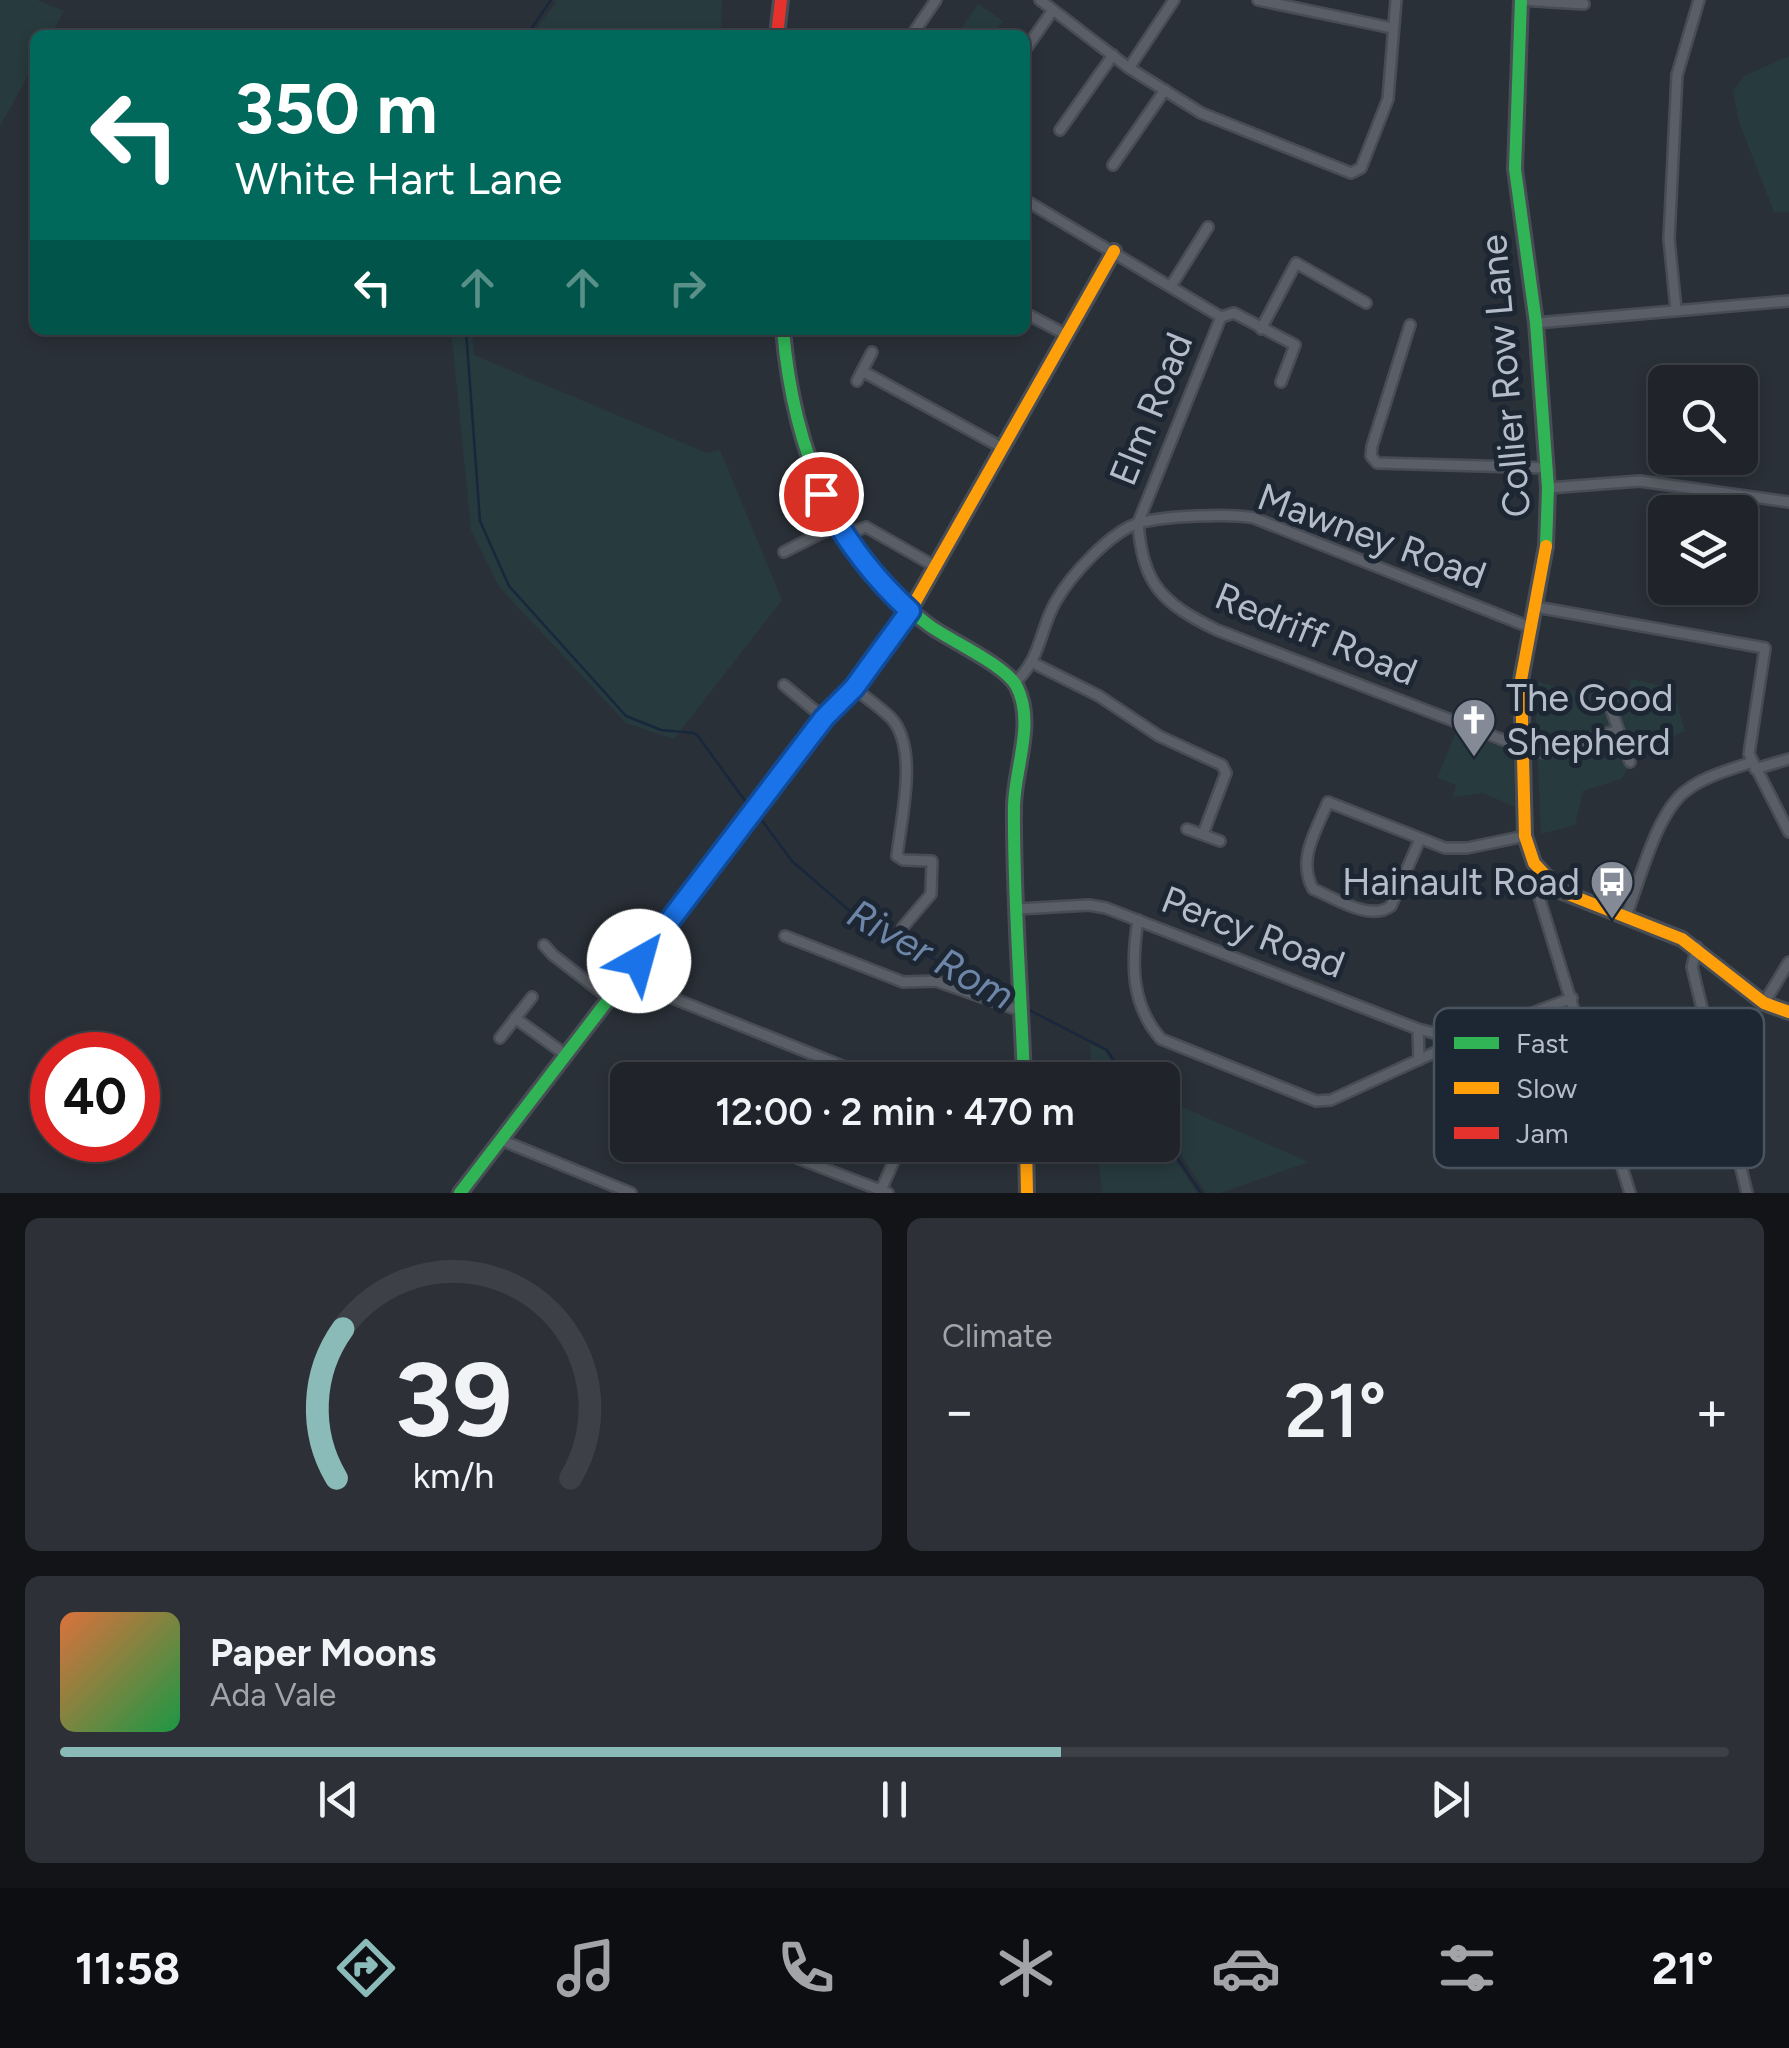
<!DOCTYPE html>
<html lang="en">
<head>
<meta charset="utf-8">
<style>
  :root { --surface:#20242a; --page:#2d3036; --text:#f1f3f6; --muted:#a2a4a8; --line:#3d4147; --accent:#8bbbb9 }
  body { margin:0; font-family:Figtree,sans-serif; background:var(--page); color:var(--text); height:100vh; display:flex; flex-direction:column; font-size:38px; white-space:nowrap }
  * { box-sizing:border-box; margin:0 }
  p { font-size:32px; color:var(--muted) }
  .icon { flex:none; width:55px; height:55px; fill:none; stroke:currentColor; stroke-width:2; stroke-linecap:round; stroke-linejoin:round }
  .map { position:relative; height:1193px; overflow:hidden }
  .sheet { display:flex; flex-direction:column; gap:25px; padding:25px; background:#121417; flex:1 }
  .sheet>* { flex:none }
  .hud { position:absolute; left:30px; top:30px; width:1000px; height:305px; border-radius:15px; box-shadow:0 5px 15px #0003,0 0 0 2px var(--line); background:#00695c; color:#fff; overflow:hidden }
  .tools { position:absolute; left:1648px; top:365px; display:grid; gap:20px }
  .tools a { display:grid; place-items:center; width:110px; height:110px; border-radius:15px; background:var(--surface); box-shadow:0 5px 15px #0003,0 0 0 2px var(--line); font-size:50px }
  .speed { position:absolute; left:30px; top:1032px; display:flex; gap:20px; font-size:50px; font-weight:700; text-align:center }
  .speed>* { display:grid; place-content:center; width:130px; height:130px; border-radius:50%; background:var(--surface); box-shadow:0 5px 15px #0003,0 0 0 2px var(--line); line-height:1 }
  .speed .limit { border:15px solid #d22; background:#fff; color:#111 }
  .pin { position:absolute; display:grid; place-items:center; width:85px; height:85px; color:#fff; margin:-42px; border:5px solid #fff; border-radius:50%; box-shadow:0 2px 10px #0007 }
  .me { position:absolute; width:110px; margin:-55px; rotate:38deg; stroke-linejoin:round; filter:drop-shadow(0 0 8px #0008) }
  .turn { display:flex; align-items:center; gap:35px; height:210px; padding:0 40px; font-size:45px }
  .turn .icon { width:130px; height:130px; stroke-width:2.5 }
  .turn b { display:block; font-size:70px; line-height:85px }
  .lanes { display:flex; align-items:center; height:95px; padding:0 40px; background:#0003; justify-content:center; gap:50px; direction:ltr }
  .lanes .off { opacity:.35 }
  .big { font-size:75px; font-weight:600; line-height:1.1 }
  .sheet .card { flex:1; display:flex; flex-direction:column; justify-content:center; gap:15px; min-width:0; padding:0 35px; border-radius:15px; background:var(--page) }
  .sheet .dial { align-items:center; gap:0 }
  .dial svg { height:260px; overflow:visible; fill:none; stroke:var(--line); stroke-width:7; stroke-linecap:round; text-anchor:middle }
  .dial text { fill:var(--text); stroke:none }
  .song { display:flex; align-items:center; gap:30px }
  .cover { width:120px; height:120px; border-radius:15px; background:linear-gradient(135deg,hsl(20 70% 55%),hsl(140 70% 35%)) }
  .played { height:10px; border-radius:5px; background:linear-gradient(90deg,var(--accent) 60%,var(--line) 60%) }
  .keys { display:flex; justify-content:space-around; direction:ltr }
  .heat { display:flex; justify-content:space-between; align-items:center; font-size:55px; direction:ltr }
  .sheet .tiles { flex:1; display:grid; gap:25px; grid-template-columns:1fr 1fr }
  .card:last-child { grid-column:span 2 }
  .trip { position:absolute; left:610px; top:1062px; width:570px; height:100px; border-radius:15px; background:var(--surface); box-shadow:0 5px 15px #0003,0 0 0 2px var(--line); font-weight:600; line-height:100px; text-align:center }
  .tabs { display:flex; height:160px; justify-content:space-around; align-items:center; background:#0d0e11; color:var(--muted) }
  .tabs .icon { width:70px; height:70px }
  .tabs .current { color:var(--accent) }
  .tabs b { font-size:45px; color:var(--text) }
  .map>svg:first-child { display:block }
  .green { fill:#273a3e }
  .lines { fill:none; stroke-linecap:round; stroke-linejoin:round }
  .stream { stroke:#19273c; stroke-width:2.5 }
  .street-casing { stroke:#484c55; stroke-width:14 }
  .fast-casing { stroke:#484c55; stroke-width:18 }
  .slow-casing { stroke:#484c55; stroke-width:18 }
  .jam-casing { stroke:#484c55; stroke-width:18 }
  .street { stroke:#5a5e66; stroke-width:9 }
  .fast { stroke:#30b455; stroke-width:12 }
  .slow { stroke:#ff9f0a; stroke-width:12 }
  .jam { stroke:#e5322d; stroke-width:12 }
  .route-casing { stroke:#114b97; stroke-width:25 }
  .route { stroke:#1a73e8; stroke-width:18 }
  .labels { text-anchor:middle; stroke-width:10; stroke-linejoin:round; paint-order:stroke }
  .street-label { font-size:38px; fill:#b4bcc9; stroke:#1d2633 }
  .poi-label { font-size:38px; fill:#b4bcc9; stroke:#1d2633; text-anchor:start }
  .water-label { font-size:40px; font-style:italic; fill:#6d86a8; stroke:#1d2633 }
  .key { fill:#1d2633; stroke:#4a5360; stroke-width:2.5 }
  .key-label { font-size:28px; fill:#b4bcc9 }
</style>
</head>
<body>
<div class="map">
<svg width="1789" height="1193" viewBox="0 0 1789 1193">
  <rect width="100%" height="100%" fill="#2a3038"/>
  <g class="green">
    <polygon points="0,0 37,0 64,11 51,35 35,35 35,63 0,126"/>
    <polygon points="553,0 722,0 721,35 531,35 557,2"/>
    <polygon points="978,4 1003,21 992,35 957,35"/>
    <polygon points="1789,56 1789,212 1774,212 1739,122 1733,91 1744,76"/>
    <polygon points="451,330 472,330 474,355 707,453 720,450 782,600 674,739 626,723 500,588 471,530"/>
    <polygon points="1631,679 1672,688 1685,731 1637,754 1621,779 1583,791 1575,825 1541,834 1534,681 1581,693 1583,688 1629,694"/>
    <polygon points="1457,730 1513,752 1515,807 1483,793 1453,797 1456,785 1437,778"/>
    <polygon points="1090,1044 1105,1051 1124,1080 1092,1080"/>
    <polygon points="1162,1099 1163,1099 1309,1162 1220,1193 1206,1193 1163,1127"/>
    <polygon points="1163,1140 1197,1193 1102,1193 1097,1145 1162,1145"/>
  </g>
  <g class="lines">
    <g class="stream">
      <polyline points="527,35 551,0"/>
      <polyline points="466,330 480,521 509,586 626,716 661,730 694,733 698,736 751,809"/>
      <polyline points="757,814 792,861 860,920 1017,1003"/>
      <polyline points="1029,1010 1107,1050 1126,1080"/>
      <polyline points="1162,1135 1201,1193"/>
    </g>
    <defs>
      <g id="street">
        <polyline points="1040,0 1129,68 1201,113 1351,173 1361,168 1388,99 1396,0"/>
        <polyline points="1258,0 1392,28"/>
        <polyline points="1521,0 1584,4"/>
        <polyline points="912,35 936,0"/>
        <polyline points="1025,50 1053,10"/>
        <polyline points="1129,68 1174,0"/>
        <polyline points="1060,130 1113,55"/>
        <polyline points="1113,165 1165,90"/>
        <polyline points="1025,200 1221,317"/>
        <polyline points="1171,286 1208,227"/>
        <polyline points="1676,309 1669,239 1677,75 1699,0"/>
        <polyline points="1025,313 1065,334"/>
        <path d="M 1221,317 L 1138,523 C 1143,585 1162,603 1217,630 L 1524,748 L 1545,753 L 1618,730"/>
        <polyline points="1221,317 1234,313 1295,345 1281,382"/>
        <polyline points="1536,323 1789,301"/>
        <polyline points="1410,325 1372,446 1371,456 1377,463 1548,468"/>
        <polyline points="1261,329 1296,263 1366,303"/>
        <polyline points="862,371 1001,447"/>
        <polyline points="857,381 872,352"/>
        <polyline points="1548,488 1640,481 1789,502"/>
        <polyline points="843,535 866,527 936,567"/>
        <polyline points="784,552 837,525"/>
        <polyline points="1536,607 1765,648 1749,754 1789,832"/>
        <polyline points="1033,663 1099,696 1159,736 1222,765 1226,773 1203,834"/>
        <path d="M 1015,682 C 1041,660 1040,628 1056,601 C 1071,575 1110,532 1139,523 C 1163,516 1230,513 1254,518 L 1532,628"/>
        <polyline points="784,685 824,718"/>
        <path d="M 854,688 C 866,698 880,707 891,718 C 919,748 901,818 897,856 L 903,860 L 932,861 L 931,894 L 903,927"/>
        <polyline points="1606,695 1630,762"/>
        <polyline points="1755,769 1789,759"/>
        <polyline points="1187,829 1220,841"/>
        <path d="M 1420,839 L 1391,906 C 1370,922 1335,898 1313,889 C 1297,859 1316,831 1328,802 L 1445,848 L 1467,848 L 1525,836"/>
        <polyline points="1548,881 1540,900 1630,1193"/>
        <polyline points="1018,909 1089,905 1106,908 1418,1029 1454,1038 1472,1036 1572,998"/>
        <path d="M 1626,916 C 1640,881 1656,812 1687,790 C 1705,776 1730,770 1752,762"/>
        <path d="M 1138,920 C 1131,964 1131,1005 1161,1039 L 1316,1101 L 1331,1100 L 1451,1045 L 1454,1038"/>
        <polyline points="785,936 903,982 936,981 1021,1011"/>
        <polyline points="544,945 553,955 610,999"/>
        <polyline points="1697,947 1692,967 1747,1193"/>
        <polyline points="625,979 877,1080"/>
        <polyline points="1764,1003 1789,962"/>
        <polyline points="515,1018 566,1055"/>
        <polyline points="1418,1029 1419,1060"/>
        <polyline points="500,1038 532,997"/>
        <polyline points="501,1140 631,1193"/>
        <polyline points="763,1145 888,1193"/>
        <polyline points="881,1190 901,1145"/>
      </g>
      <g id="fast">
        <polyline points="1521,0 1515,169 1536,323 1548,488 1546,546"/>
        <path d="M 783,330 C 793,445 833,556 930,626 C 951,641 1007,666 1017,687 C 1035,724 1015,766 1014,806 C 1013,897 1021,989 1024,1080"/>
        <polyline points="460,1193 824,718 842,700"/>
      </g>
      <g id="slow">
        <polyline points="1546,546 1521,680 1525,836 1534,863 1560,891 1682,939 1764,1003 1789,1012"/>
        <polyline points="842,700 910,611 1114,251"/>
        <polyline points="1026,1145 1027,1193"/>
      </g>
      <polyline id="jam" points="777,35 781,0"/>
    </defs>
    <use href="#street" class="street-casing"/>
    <use href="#fast" class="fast-casing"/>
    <use href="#slow" class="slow-casing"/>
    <use href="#jam" class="jam-casing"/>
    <use href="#street" class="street"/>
    <use href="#fast" class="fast"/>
    <use href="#slow" class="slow"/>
    <use href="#jam" class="jam"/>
  </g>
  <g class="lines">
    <defs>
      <path id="route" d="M 639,961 L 824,718 L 854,688 L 910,611 C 873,577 844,539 821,494"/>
    </defs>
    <use href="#route" class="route-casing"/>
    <use href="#route" class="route"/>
  </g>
  <defs>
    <symbol id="church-pin" viewBox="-11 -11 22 30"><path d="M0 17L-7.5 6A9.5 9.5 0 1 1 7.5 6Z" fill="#848b96" stroke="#1d2633"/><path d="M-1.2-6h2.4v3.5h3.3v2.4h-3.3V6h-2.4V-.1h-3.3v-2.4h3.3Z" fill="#fff"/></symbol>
    <symbol id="bus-pin" viewBox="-11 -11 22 30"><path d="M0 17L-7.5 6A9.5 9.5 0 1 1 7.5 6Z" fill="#848b96" stroke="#1d2633"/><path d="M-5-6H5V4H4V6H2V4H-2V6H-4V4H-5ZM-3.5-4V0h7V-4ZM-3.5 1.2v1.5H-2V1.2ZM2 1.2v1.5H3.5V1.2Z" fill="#fff"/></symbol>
  </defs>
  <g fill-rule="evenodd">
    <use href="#church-pin" x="1449" y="695" width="50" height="68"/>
    <use href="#bus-pin" x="1587" y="857" width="50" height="68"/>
  </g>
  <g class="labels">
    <g class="street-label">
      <text transform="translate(1505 376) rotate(-95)" y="13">Collier Row Lane</text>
      <text transform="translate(1151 409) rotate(-68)" y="13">Elm Road</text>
      <text transform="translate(1372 536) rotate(20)" y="13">Mawney Road</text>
      <text transform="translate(1316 634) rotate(22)" y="13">Redriff Road</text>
      <text transform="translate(1253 932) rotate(21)" y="13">Percy Road</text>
    </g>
    <g class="poi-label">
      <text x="1506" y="711">The Good<tspan x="1506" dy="44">Shepherd</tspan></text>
      <text x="1580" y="895" text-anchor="end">Hainault Road</text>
    </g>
    <g class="water-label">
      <text transform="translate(931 954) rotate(29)" y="14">River Rom</text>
    </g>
  </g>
  <rect x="1434" y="1008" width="330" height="160" rx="15" class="key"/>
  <rect x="1454" y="1037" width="45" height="12" fill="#30b455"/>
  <rect x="1454" y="1082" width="45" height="12" fill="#ff9f0a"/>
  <rect x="1454" y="1127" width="45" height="12" fill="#e5322d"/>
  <g class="key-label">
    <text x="1516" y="1053">Fast</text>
    <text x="1516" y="1098">Slow</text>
    <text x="1516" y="1143">Jam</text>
  </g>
</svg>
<div class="tools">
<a><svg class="icon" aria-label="search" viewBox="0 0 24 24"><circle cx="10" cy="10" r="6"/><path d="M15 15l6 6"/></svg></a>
<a><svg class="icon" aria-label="layers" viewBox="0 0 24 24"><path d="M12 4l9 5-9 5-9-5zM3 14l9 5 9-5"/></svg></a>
</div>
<div class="speed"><div class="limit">40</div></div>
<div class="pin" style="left:821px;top:494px;background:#d93025"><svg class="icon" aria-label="arrive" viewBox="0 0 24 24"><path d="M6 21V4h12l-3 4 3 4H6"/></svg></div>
<svg class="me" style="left:639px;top:961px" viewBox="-20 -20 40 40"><circle r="19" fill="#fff"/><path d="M0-13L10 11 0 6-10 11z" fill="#1a73e8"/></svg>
<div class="trip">12:00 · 2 min · 470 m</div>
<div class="hud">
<div class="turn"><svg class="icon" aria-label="left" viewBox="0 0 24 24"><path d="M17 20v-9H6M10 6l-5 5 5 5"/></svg><div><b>350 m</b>White Hart Lane</div></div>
<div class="lanes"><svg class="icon" aria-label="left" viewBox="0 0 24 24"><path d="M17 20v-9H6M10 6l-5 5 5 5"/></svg><svg class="icon off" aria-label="ahead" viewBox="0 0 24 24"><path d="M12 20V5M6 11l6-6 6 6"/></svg><svg class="icon off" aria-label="ahead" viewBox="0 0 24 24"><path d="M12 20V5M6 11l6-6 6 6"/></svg><svg class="icon off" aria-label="right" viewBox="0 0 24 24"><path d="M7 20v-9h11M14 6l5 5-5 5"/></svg></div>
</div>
</div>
<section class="sheet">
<div class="tiles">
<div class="card dial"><svg viewBox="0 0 100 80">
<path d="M14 69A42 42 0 1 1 86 69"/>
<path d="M14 69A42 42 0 0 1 16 23" stroke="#8bbbb9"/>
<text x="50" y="56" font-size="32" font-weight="700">39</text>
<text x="50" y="72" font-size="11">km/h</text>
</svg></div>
<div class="card"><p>Climate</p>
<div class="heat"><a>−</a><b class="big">21°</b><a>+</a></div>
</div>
<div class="card">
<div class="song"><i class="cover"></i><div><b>Paper Moons</b><p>Ada Vale</p></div></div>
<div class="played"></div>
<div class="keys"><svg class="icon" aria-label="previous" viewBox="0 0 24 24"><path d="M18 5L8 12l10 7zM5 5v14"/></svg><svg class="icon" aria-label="pause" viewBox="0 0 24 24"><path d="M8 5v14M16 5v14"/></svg><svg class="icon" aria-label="next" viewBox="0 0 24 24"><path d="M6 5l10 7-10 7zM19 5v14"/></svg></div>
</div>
</div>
</section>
<nav class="tabs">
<b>11:58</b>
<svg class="icon current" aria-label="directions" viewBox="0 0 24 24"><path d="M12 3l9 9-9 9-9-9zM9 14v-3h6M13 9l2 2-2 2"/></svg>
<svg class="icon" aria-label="music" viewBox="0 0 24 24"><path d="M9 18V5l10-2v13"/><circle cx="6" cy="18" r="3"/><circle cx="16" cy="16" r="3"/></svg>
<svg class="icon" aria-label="phone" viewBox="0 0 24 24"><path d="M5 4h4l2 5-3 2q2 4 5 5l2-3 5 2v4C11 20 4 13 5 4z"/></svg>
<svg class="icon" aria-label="climate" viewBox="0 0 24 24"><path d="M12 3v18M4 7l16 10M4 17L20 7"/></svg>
<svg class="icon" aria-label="car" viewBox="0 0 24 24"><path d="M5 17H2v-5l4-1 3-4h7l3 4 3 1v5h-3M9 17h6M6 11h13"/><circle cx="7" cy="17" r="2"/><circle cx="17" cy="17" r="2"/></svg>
<svg class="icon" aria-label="filters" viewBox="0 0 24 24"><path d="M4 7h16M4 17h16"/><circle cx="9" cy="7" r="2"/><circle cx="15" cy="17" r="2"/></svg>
<b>21°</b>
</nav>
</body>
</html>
